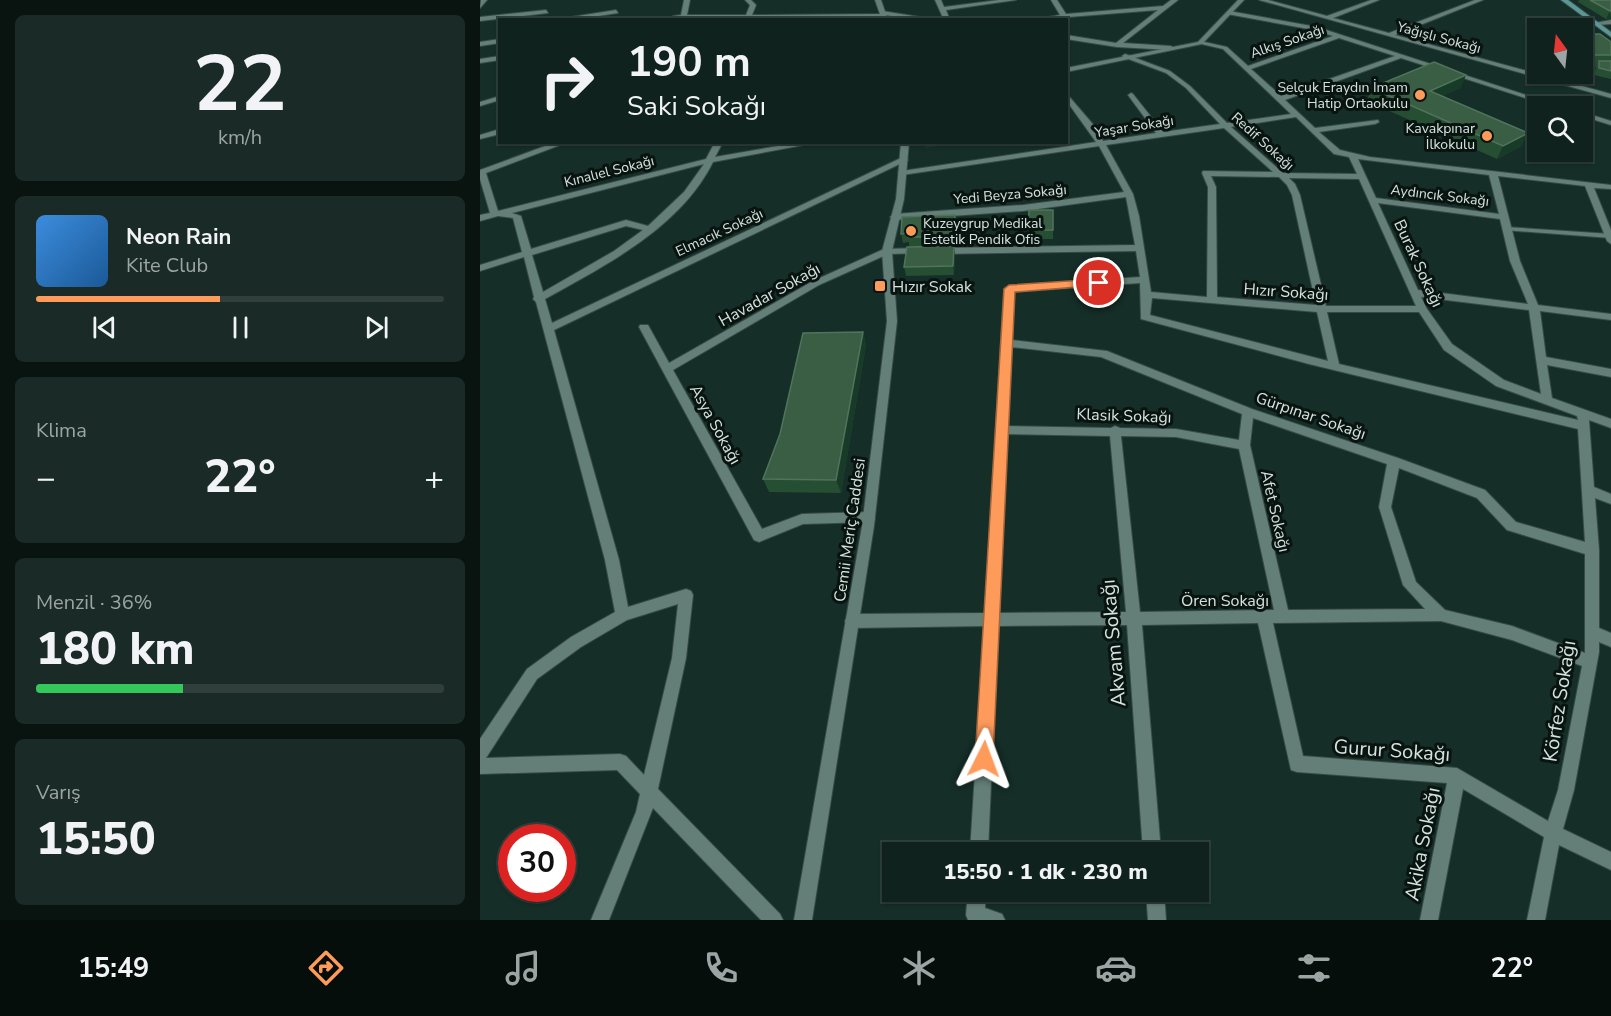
<!DOCTYPE html>
<html lang="tr">
<head>
<meta charset="utf-8">
<style>
  :root { --surface:#10221e; --page:#192a27; --text:#f1f3f6; --muted:#9ca4a4; --line:#303f3c; --accent:#ff9b5a }
  body { margin:0; font-family:"Nunito Sans",sans-serif; background:var(--page); color:var(--text); height:100vh; display:flex; flex-direction:column; font-size:22px; white-space:nowrap }
  * { box-sizing:border-box; margin:0 }
  p { font-size:20px; color:var(--muted) }
  .icon { flex:none; width:33px; height:33px; fill:none; stroke:currentColor; stroke-width:2; stroke-linecap:round; stroke-linejoin:round }
  .map { position:relative; flex:1; overflow:hidden }
  .sheet { display:flex; flex-direction:column; gap:15px; padding:15px; background:#091310; width:480px }
  .sheet>* { flex:none }
  .hud { position:absolute; left:18px; top:18px; width:570px; height:126px; border-radius:0px; box-shadow:0 2px 4px #0004,0 0 0 2px var(--line); background:#10221e; color:var(--text); overflow:hidden }
  .needle { width:39px; rotate:345deg }
  .controls { position:absolute; left:1047px; top:18px; display:grid; gap:12px }
  .controls a { display:grid; place-items:center; width:66px; height:66px; border-radius:0px; background:var(--surface); box-shadow:0 2px 4px #0004,0 0 0 2px var(--line); font-size:30px }
  .speed { position:absolute; left:18px; top:824px; display:flex; gap:12px; font-size:30px; font-weight:700; text-align:center }
  .speed>* { display:grid; place-content:center; width:78px; height:78px; border-radius:50%; background:var(--surface); box-shadow:0 2px 4px #0004,0 0 0 2px var(--line); line-height:1 }
  .speed .limit { border:9px solid #d22; background:#fff; color:#111 }
  .pin { position:absolute; display:grid; place-items:center; width:51px; height:51px; color:#fff; margin:-26px; border:3px solid #fff; border-radius:50%; box-shadow:0 2px 6px #0007 }
  .me { position:absolute; width:66px; margin:-33px; rotate:3deg; stroke-linejoin:round; filter:drop-shadow(0 0 4px #0008) }
  .turn { display:flex; align-items:center; gap:21px; height:126px; padding:0 30px; font-size:27px }
  .turn .icon { width:78px; height:78px; stroke-width:2.5 }
  .turn b { display:block; font-size:42px; line-height:51px }
  .big { font-size:45px; font-weight:800; line-height:1.1 }
  .sheet .card { flex:1; display:flex; flex-direction:column; justify-content:center; gap:9px; min-width:0; padding:0 21px; border-radius:9px; background:var(--page) }
  .sheet .dial { align-items:center; gap:0 }
  .dial b { font-size:78px; line-height:1 }
  .song { display:flex; align-items:center; gap:18px }
  .cover { width:72px; height:72px; border-radius:9px; background:linear-gradient(135deg,hsl(210 70% 55%),hsl(210 70% 35%)) }
  .played { height:6px; border-radius:3px; background:linear-gradient(90deg,var(--accent) 45%,var(--line) 45%) }
  .keys { display:flex; justify-content:space-around; direction:ltr }
  .heat { display:flex; justify-content:space-between; align-items:center; font-size:33px; direction:ltr }
  .charge { height:9px; border-radius:4px; background:linear-gradient(90deg,#34c759 36%,var(--line) 0) }
  .trip { position:absolute; left:402px; top:842px; width:327px; height:60px; border-radius:0px; background:var(--surface); box-shadow:0 2px 4px #0004,0 0 0 2px var(--line); font-weight:800; line-height:60px; text-align:center }
  .menu { display:flex; height:96px; justify-content:space-around; align-items:center; background:#060e0c; color:var(--muted) }
  .menu .icon { width:42px; height:42px }
  .menu .on { color:var(--accent) }
  .menu b { font-size:27px; color:var(--text) }
  main { display:flex; flex:1; min-height:0 }
  .map>svg:first-child { display:block }
  .lines { fill:none; stroke-linecap:round; stroke-linejoin:round }
  .service-casing { stroke:#374b46; stroke-width:2 }
  .minor-casing { stroke:#374b46; stroke-width:2 }
  .tertiary-casing { stroke:#374b46; stroke-width:2 }
  .secondary-casing { stroke:#374b46; stroke-width:2 }
  .service { fill:#647f77; fill-rule:evenodd }
  .minor { fill:#647f77; fill-rule:evenodd }
  .tertiary { fill:#647f77; fill-rule:evenodd }
  .secondary { fill:#5b9895; fill-rule:evenodd }
  .wall { fill:#264e32 }
  .shaded-wall { fill:#173b26 }
  .building { fill:#395e44; stroke:#51735c; stroke-width:1.5 }
  .route { fill:#ff9b5a; stroke:#a6653a; stroke-width:1.5 }
  .poi-dot { fill:#ff9b5a; stroke:#091411; stroke-width:2 }
  .labels { text-anchor:middle; stroke-width:6; stroke-linejoin:round; paint-order:stroke }
  .far-street-label { font-size:14px; fill:#d4e3de; stroke:#091411 }
  .far-poi-label { font-size:14px; fill:#d4e3de; stroke:#091411; text-anchor:end }
  .street-label { font-size:16px; fill:#d4e3de; stroke:#091411 }
  .poi-label { font-size:16px; fill:#d4e3de; stroke:#091411; text-anchor:start }
  .near-street-label { font-size:20px; fill:#d4e3de; stroke:#091411 }
</style>
</head>
<body>
<main>
<section class="sheet">
<div class="card dial"><b>22</b><p>km/h</p></div>
<div class="card">
<div class="song"><i class="cover"></i><div><b>Neon Rain</b><p>Kite Club</p></div></div>
<div class="played"></div>
<div class="keys"><svg class="icon" aria-label="previous" viewBox="0 0 24 24"><path d="M18 5L8 12l10 7zM5 5v14"/></svg><svg class="icon" aria-label="pause" viewBox="0 0 24 24"><path d="M8 5v14M16 5v14"/></svg><svg class="icon" aria-label="next" viewBox="0 0 24 24"><path d="M6 5l10 7-10 7zM19 5v14"/></svg></div>
</div>
<div class="card"><p>Klima</p>
<div class="heat"><a>−</a><b class="big">22°</b><a>+</a></div>
</div>
<div class="card"><p>Menzil · 36%</p><b class="big">180 km</b><div class="charge"></div></div>
<div class="card"><p>Varış</p><b class="big">15:50</b></div>
</section>
<div class="map">
<svg width="1131" height="920" viewBox="0 0 1131 920">
  <rect width="100%" height="100%" fill="#152e28"/>
  <g class="lines">
    <defs>
      <polygon id="service" points="1026,227 1131,234 1131,238 1024,230 1023,229"/>
      <g id="minor">
        <polygon points="1,0 7,0 0,8"/>
        <polygon points="204,0 210,0 207,15 266,15 270,5 265,0 271,0 276,5 272,15 400,14 402,11 459,20 438,20 405,15 403,18 192,20 193,16 201,15"/>
        <polygon points="455,0 461,0 464,7 519,0 536,0 466,10 470,20 464,20"/>
        <polygon points="571,0 577,0 586,14 683,6 691,0 698,0 643,43 691,46 694,48 691,50 637,47 586,39 586,35 636,43 678,10 550,20 580,15"/>
        <polygon points="779,0 788,0 847,16 891,0 899,0 853,18 909,33 995,0 1003,0 915,35 1131,94 1131,98"/>
        <polygon points="66,10 68,13 0,21 0,17"/>
        <polygon points="136,10 138,13 92,20 72,20"/>
        <path d="M 749,11 L 837,27 L 1080,106 L 1070,106 L 921,58 L 805,100 L 835,128 L 898,120 L 899,122 L 895,124 L 839,132 L 860,150 L 890,157 L 1131,185 L 1131,189 L 1114,188 L 1131,230 L 1131,244 L 1127,241 L 1105,186 L 1018,176 L 1040,261 L 1058,305 L 1131,314 L 1131,320 L 1060,311 L 1066,357 L 1131,369 L 1131,377 L 1067,365 L 1072,398 L 1131,419 L 1131,428 L 1109,420 L 1114,487 L 1131,494 L 1131,504 L 1115,498 L 1119,550 L 1119,628 L 1131,633 L 1131,647 L 1119,642 L 1119,652 L 1094,790 L 1083,829 L 1131,852 L 1131,870 L 1079,845 L 1065,920 L 1047,920 L 1064,837 L 983,789 L 958,920 L 940,920 L 967,783 L 817,772 L 811,770 L 778,623 L 662,625 L 681,852 L 663,852 L 647,625 L 518,626 L 508,852 L 490,852 L 504,626 L 372,628 L 367,626 L 365,621 L 367,616 L 372,614 L 505,613 L 524,289 L 529,286 L 660,277 L 656,251 L 459,254 L 454,251 L 459,248 L 655,245 L 646,197 L 543,211 L 414,220 L 410,217 L 414,214 L 543,205 L 644,192 L 619,146 L 422,175 L 418,173 L 422,171 L 616,142 L 586,100 L 586,93 L 617,129 L 623,141 L 676,133 L 648,95 L 651,93 L 653,94 L 683,132 L 740,124 L 706,88 L 686,73 L 643,57 L 642,56 L 645,54 L 690,71 L 710,86 L 747,123 L 811,114 L 743,49 L 717,43 L 720,41 L 747,47 L 768,66 L 853,36 L 834,30 L 747,14 ZM 859,38 L 915,56 L 801,96 L 771,69 ZM 816,117 L 854,154 L 869,157 L 877,174 L 803,173 L 751,127 ZM 744,128 L 793,172 L 723,171 L 722,173 L 728,187 L 727,297 L 671,292 L 659,216 L 653,194 L 626,145 ZM 878,159 L 1009,175 L 1019,214 L 896,198 ZM 731,176 L 799,177 L 807,185 L 812,195 L 836,305 L 737,297 L 736,187 ZM 809,178 L 879,179 L 936,306 L 846,306 L 820,195 L 815,184 ZM 898,203 L 1020,219 L 1030,261 L 1048,304 L 938,290 ZM 660,283 L 661,319 L 829,364 L 1098,429 L 1105,542 L 1036,522 L 1005,490 L 918,458 L 772,409 L 627,351 L 531,340 L 534,292 ZM 941,297 L 1049,310 L 1061,394 L 1024,380 L 972,344 L 947,309 ZM 672,298 L 837,312 L 848,361 L 670,315 ZM 847,312 L 939,312 L 964,350 L 1016,386 L 1097,416 L 1098,420 L 859,364 ZM 531,347 L 621,357 L 762,414 L 759,440 L 696,429 L 640,428 L 635,426 L 631,428 L 527,426 ZM 773,418 L 907,464 L 899,507 L 923,585 L 945,609 L 808,610 L 770,445 ZM 527,434 L 630,436 L 646,612 L 519,613 ZM 641,436 L 696,437 L 759,449 L 794,610 L 660,612 ZM 919,468 L 997,498 L 1027,530 L 1105,554 L 1105,653 L 1032,626 L 965,610 L 936,582 L 911,507 ZM 961,621 L 1032,640 L 1102,666 L 1078,790 L 1068,821 L 977,768 L 823,756 L 793,623 Z"/>
        <polygon points="1131,20 1131,24 1117,25 1114,23"/>
        <polygon points="20,39 20,43 0,46 0,42"/>
        <polygon points="20,56 20,60 0,63 0,59"/>
        <polygon points="20,96 20,100 0,106 0,102"/>
        <polygon points="1102,112 1131,121 1131,125 1102,116"/>
        <path d="M 76,142 L 88,142 L 6,173 L 18,211 L 226,159 L 235,142 L 243,142 L 235,157 L 321,142 L 340,142 L 233,162 C 200,228 126,265 65,299 L 72,323 L 421,158 L 428,160 L 74,330 L 139,560 L 148,607 L 206,589 L 211,591 L 213,595 L 206,658 L 178,789 L 300,914 L 303,920 L 281,920 L 173,808 L 129,920 L 111,920 L 156,812 L 160,794 L 137,770 L 0,774 L 0,739 L 47,669 L 91,637 L 135,612 L 125,560 L 56,302 L 53,299 L 54,297 L 44,257 L 0,271 L 0,265 L 42,252 L 33,218 L 18,216 L 0,221 L 0,215 L 10,213 L 0,179 L 0,170 ZM 224,164 L 204,192 L 168,226 L 146,220 L 51,249 L 41,216 L 32,213 ZM 146,226 L 163,230 L 134,251 L 63,292 L 52,255 ZM 198,604 L 192,658 L 164,775 L 146,756 L 140,754 L 6,758 L 57,679 L 101,647 L 147,620 Z"/>
        <polygon points="441,248 444,249 444,253 408,254 339,285 193,370 282,529 322,514 389,512 394,513 395,517 394,521 389,522 323,524 279,542 274,540 159,327 160,325 168,325 189,363 333,281 404,249"/>
        <polygon points="488,891 506,891 505,908 522,914 525,920 488,920 486,915"/>
        <polygon points="666,891 684,891 686,920 668,920"/>
      </g>
      <g id="tertiary">
        <polygon points="395,0 401,0 408,20 402,20"/>
        <polygon points="758,0 764,0 722,44 586,72 586,68 718,42"/>
        <polygon points="20,129 20,134 0,139 0,135"/>
        <polygon points="421,142 429,142 424,199 412,251 417,321 394,526 332,920 314,920 382,526 407,321 402,251 416,199"/>
      </g>
      <polygon id="secondary" points="1081,0 1088,0 1131,32 1131,37"/>
    </defs>
    <use href="#service" class="service-casing"/>
    <use href="#minor" class="minor-casing"/>
    <use href="#tertiary" class="tertiary-casing"/>
    <use href="#secondary" class="secondary-casing"/>
    <use href="#service" class="service"/>
    <use href="#minor" class="minor"/>
    <use href="#tertiary" class="tertiary"/>
    <use href="#secondary" class="secondary"/>
  </g>
  <g class="wall">
    <polygon points="1099,0 1131,0 1131,18 1126,19 1098,2"/>
    <polygon points="1102,34 1131,42 1131,79 1114,75 1116,67 1102,67"/>
    <polygon points="891,88 981,88 962,96 1042,146 1017,159 887,101"/>
    <polygon points="573,210 573,239 548,239 548,230"/>
    <polygon points="475,215 476,224 475,246 429,246 429,242 423,243 421,234"/>
    <polygon points="475,255 474,275 426,276 424,267"/>
    <polygon points="383,332 386,345 361,493 289,492 283,479"/>
  </g>
  <g class="shaded-wall">
    <polygon points="1130,11 1131,18 1126,19"/>
    <polygon points="986,75 981,88 945,104 950,91"/>
    <polygon points="1048,133 1042,146 1017,159 1023,146"/>
    <polygon points="444,142 484,142 445,148"/>
    <polygon points="475,215 476,224 475,246 474,237"/>
    <polygon points="474,246 475,255 474,275 473,266"/>
    <polygon points="383,332 386,345 361,493 356,480"/>
  </g>
  <g class="building">
    <polygon points="1110,0 1131,0 1131,11 1130,11"/>
    <polygon points="1102,34 1120,34 1131,42 1131,55 1102,55"/>
    <polygon points="1119,61 1131,61 1131,71 1119,68"/>
    <polygon points="954,62 986,75 950,91 1048,133 1023,146 891,88"/>
    <polygon points="549,210 573,210 573,230 548,230"/>
    <polygon points="475,215 474,237 428,237 428,233 421,234 422,217"/>
    <polygon points="474,246 473,266 424,267 427,247"/>
    <polygon points="383,332 356,480 283,479 300,434 323,333"/>
  </g>
  <polygon class="route" points="619,279 624,283 622,285 535,292 513,759 510,766 504,768 498,766 495,759 524,289 529,285"/>
  <g class="poi-dot">
    <circle cx="940" cy="95" r="6"/>
    <circle cx="1007" cy="136" r="6"/>
    <circle cx="431" cy="231" r="6"/>
    <rect x="394" y="280" width="12" height="12" rx="3"/>
  </g>
  <g class="labels">
    <g class="far-street-label">
      <text transform="translate(959 37) rotate(15)" y="5">Yağışlı Sokağı</text>
      <text transform="translate(807 41) rotate(-19)" y="5">Alkış Sokağı</text>
      <text transform="translate(654 126) rotate(-9)" y="5">Yaşar Sokağı</text>
      <text transform="translate(783 141) rotate(42)" y="5">Redif Sokağı</text>
      <text transform="translate(129 171) rotate(-14)" y="5">Kınalıel Sokağı</text>
      <text transform="translate(530 194) rotate(-5)" y="5">Yedi Beyza Sokağı</text>
      <text transform="translate(960 195) rotate(7)" y="5">Aydıncık Sokağı</text>
      <text transform="translate(239 232) rotate(-25)" y="5">Elmacık Sokağı</text>
    </g>
    <g class="far-poi-label">
      <text x="928" y="92">Selçuk Eraydın İmam<tspan x="928" dy="16">Hatip Ortaokulu</tspan></text>
      <text x="995" y="133">Kavakpınar<tspan x="995" dy="16">İlkokulu</tspan></text>
      <text x="443" y="228" text-anchor="start">Kuzeygrup Medikal<tspan x="443" dy="16">Estetik Pendik Ofis</tspan></text>
    </g>
    <g class="street-label">
      <text transform="translate(939 263) rotate(65)" y="6">Burak Sokağı</text>
      <text transform="translate(806 291) rotate(4)" y="6">Hızır Sokağı</text>
      <text transform="translate(289 294) rotate(-29)" y="6">Havadar Sokağı</text>
      <text transform="translate(644 415) rotate(2)" y="6">Klasik Sokağı</text>
      <text transform="translate(831 415) rotate(19)" y="6">Gürpınar Sokağı</text>
      <text transform="translate(236 424) rotate(61)" y="6">Asya Sokağı</text>
      <text transform="translate(796 511) rotate(77)" y="6">Afet Sokağı</text>
      <text transform="translate(369 530) rotate(-82)" y="6">Cemii Meriç Caddesi</text>
      <text x="745" y="606">Ören Sokağı</text>
    </g>
    <g class="poi-label">
      <text x="412" y="292">Hızır Sokak</text>
    </g>
    <g class="near-street-label">
      <text transform="translate(633 643) rotate(-95)" y="7">Akvam Sokağı</text>
      <text transform="translate(1079 701) rotate(-81)" y="7">Körfez Sokağı</text>
      <text transform="translate(912 750) rotate(4)" y="7">Gurur Sokağı</text>
      <text transform="translate(942 844) rotate(-79)" y="7">Akika Sokağı</text>
    </g>
  </g>
</svg>
<div class="controls">
<a><svg class="needle" viewBox="-14 -14 28 28"><path d="M0-13l5 13h-10z" fill="#e53935"/><path d="M0 13l5-13h-10z" fill="#9ca4a4"/></svg></a>
<a><svg class="icon" aria-label="search" viewBox="0 0 24 24"><circle cx="10" cy="10" r="6"/><path d="M15 15l6 6"/></svg></a>
</div>
<div class="speed"><div class="limit">30</div></div>
<div class="pin" style="left:619px;top:283px;background:#d93025"><svg class="icon" aria-label="arrive" viewBox="0 0 24 24"><path d="M6 21V4h12l-3 4 3 4H6"/></svg></div>
<svg class="me" style="left:504px;top:759px" viewBox="-20 -20 40 40"><path d="M0-17L14 15 0 8-14 15z" fill="#ff9b5a" stroke="#fff" stroke-width="4"/></svg>
<div class="trip">15:50 · 1 dk · 230 m</div>
<div class="hud">
<div class="turn"><svg class="icon" aria-label="right" viewBox="0 0 24 24"><path d="M7 20v-9h11M14 6l5 5-5 5"/></svg><div><b>190 m</b>Saki Sokağı</div></div>
</div>
</div>
</main>
<nav class="menu">
<b>15:49</b>
<svg class="icon on" aria-label="directions" viewBox="0 0 24 24"><path d="M12 3l9 9-9 9-9-9zM9 14v-3h6M13 9l2 2-2 2"/></svg>
<svg class="icon" aria-label="music" viewBox="0 0 24 24"><path d="M9 18V5l10-2v13"/><circle cx="6" cy="18" r="3"/><circle cx="16" cy="16" r="3"/></svg>
<svg class="icon" aria-label="phone" viewBox="0 0 24 24"><path d="M5 4h4l2 5-3 2q2 4 5 5l2-3 5 2v4C11 20 4 13 5 4z"/></svg>
<svg class="icon" aria-label="climate" viewBox="0 0 24 24"><path d="M12 3v18M4 7l16 10M4 17L20 7"/></svg>
<svg class="icon" aria-label="car" viewBox="0 0 24 24"><path d="M5 17H2v-5l4-1 3-4h7l3 4 3 1v5h-3M9 17h6M6 11h13"/><circle cx="7" cy="17" r="2"/><circle cx="17" cy="17" r="2"/></svg>
<svg class="icon" aria-label="filters" viewBox="0 0 24 24"><path d="M4 7h16M4 17h16"/><circle cx="9" cy="7" r="2"/><circle cx="15" cy="17" r="2"/></svg>
<b>22°</b>
</nav>
</body>
</html>
